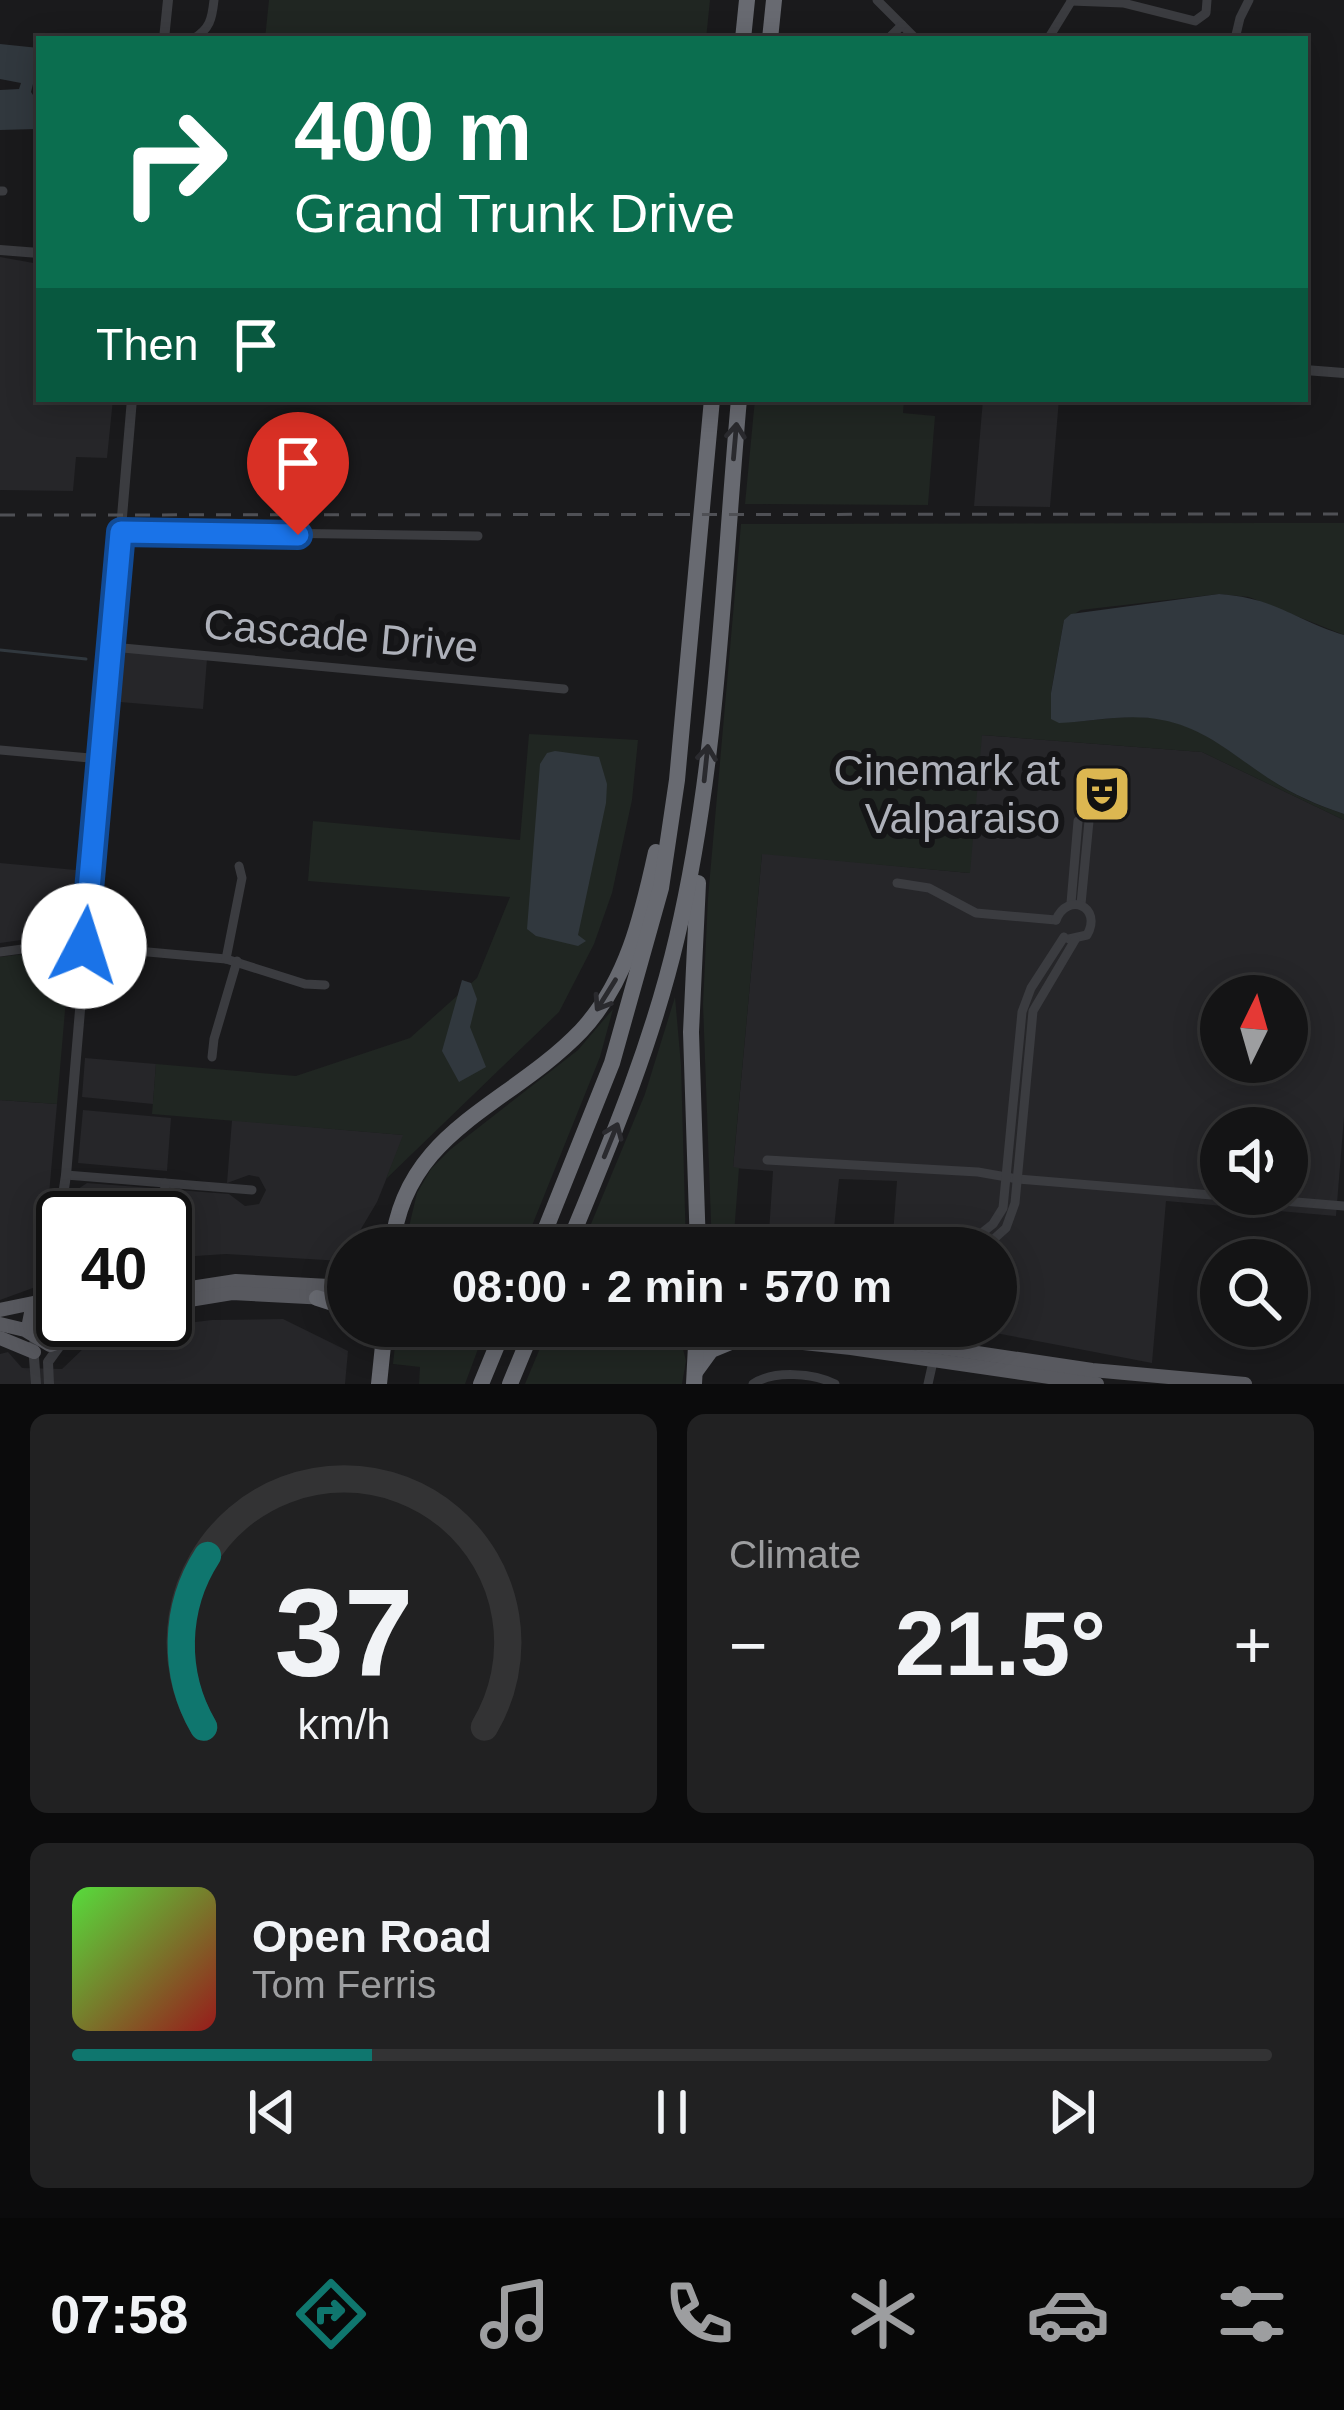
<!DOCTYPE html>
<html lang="en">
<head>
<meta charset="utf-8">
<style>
  :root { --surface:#141415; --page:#212122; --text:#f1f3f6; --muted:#9d9ea0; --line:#333334; --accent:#0f766e }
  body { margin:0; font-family:Arial,sans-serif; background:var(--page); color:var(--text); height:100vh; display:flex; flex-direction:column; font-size:45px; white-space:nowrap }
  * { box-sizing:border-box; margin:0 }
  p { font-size:39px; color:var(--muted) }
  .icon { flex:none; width:66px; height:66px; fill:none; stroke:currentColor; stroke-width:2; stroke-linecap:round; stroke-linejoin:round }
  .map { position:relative; height:1384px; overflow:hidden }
  .drawer { display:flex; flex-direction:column; gap:30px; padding:30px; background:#0b0b0c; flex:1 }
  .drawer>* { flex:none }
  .hud { position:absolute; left:36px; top:36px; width:1272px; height:366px; border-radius:0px; box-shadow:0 6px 30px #0003,0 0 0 3px var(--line); background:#0b6e4f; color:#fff; overflow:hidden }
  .needle { width:78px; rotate:5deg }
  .tools { position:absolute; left:1200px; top:975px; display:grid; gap:24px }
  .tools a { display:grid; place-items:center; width:108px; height:108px; border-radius:50%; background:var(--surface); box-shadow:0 6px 30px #0003,0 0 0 3px var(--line); font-size:60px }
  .speed { position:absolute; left:36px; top:1191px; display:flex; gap:24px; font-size:60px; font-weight:700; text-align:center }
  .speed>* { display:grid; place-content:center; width:156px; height:156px; border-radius:50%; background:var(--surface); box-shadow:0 6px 30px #0003,0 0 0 3px var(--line); line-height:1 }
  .speed .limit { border:6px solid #111; border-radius:18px; background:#fff; color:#111 }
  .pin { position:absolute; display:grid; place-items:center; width:102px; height:102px; color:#fff; margin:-123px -51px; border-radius:50% 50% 50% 0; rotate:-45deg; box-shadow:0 0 12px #0007 }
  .pin .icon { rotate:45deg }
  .me { position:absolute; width:132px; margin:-66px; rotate:5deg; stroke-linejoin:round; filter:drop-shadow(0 0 9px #0008) }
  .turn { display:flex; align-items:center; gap:42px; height:252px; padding:0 60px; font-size:54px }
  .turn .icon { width:156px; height:156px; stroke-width:2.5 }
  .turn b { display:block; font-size:84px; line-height:102px }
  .then { display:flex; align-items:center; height:114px; padding:0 60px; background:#0003; gap:24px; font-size:45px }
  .big { font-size:90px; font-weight:600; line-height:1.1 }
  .drawer .tile { flex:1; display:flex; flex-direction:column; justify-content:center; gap:18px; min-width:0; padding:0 42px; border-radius:18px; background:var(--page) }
  .drawer .dial { align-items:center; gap:0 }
  .dial svg { height:312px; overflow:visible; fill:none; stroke:var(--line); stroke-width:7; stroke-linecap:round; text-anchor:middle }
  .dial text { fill:var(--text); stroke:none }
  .song { display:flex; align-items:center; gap:36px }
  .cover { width:144px; height:144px; border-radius:18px; background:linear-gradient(135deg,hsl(110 70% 55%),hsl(0 70% 35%)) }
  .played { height:12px; border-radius:6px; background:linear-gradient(90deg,var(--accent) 25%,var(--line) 25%) }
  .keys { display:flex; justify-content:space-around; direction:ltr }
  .heat { display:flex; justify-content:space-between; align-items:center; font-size:66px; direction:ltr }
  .drawer .tiles { flex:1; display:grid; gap:30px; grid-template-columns:1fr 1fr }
  .tile:last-child { grid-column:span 2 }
  .trip { position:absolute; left:327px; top:1227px; width:690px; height:120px; border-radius:60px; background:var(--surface); box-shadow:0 6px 30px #0003,0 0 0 3px var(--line); font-weight:600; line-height:120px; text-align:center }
  .menu { display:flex; height:192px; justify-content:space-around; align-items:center; background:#080808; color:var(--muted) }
  .menu .icon { width:84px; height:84px }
  .menu .on { color:var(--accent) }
  .menu b { font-size:54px; color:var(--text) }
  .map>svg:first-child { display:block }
  .built { fill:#262629; fill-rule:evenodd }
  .green { fill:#202622 }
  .water { fill:#31383e }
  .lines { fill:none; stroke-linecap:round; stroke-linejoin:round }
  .stream { stroke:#31383e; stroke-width:3 }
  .minor { stroke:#3b3c40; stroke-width:9 }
  .tertiary { stroke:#3b3c40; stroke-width:10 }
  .primary { stroke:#58595f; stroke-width:14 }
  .motorway { stroke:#686a71; stroke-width:16 }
  .rail { stroke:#4f5055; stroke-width:3; stroke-dasharray:15 12; stroke-linecap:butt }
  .oneway { stroke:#2a2a2e }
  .route-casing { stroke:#114b97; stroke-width:30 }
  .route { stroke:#1a73e8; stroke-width:21 }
  .labels { text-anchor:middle; stroke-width:12; stroke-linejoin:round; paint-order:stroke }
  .street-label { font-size:42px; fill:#aeb1ba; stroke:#151517 }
  .poi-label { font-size:42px; fill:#aeb1ba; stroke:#151517; text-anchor:end }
</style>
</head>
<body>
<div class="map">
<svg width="1344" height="1384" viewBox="0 0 1344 1384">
  <rect width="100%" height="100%" fill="#1a1a1c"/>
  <g class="built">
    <polygon points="0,257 39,264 39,399 113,399 107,458 76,457 73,491 0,490"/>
    <polygon points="983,399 1059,399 1050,507 974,506"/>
    <polygon points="124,651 207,659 203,709 120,702"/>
    <path d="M 981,735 L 1202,752 L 1344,820 L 1344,1117 L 1336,1216 L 1166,1201 L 1152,1363 L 969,1328 L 996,1326 L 996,1248 L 892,1248 L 897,1181 L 839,1179 L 832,1248 L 768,1248 L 773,1171 L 733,1168 L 762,853 L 969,873 ZM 1221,996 L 1287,996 L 1287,1062 L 1221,1062 ZM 1221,1128 L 1287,1128 L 1287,1194 L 1221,1194 Z"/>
    <polygon points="0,863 76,870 69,938 42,937 0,943"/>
    <polygon points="85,1058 156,1064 153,1104 82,1097"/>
    <polygon points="0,1100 57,1104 41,1285 0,1300"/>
    <polygon points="83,1110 171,1118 167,1171 78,1163"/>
    <polygon points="232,1120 404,1135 377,1202 342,1261 226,1254 165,1258 165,1218 75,1218 75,1191 87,1183 229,1194 245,1206 259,1204 266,1190 259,1177 249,1175 227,1183"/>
    <polygon points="283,1319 348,1351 345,1384 0,1384 0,1354 8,1352 22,1368 62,1369 84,1348 139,1329 212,1320"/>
  </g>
  <g class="green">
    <polygon points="269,0 710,0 706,39 265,39"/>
    <polygon points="755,399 904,399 903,413 935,416 928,505 745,504"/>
    <path d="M 1344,523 L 1344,635 L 1249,597 L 1219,594 L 1081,610 L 1064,620 L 1051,692 L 1074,722 C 1101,720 1131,714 1159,719 C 1203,726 1232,754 1267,777 C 1291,794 1316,805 1344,814 L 1344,820 L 1202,752 L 982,735 L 970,873 L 762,854 L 733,1167 L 739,1168 L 733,1248 L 712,1248 L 703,1004 L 708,898 L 741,524 Z"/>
    <polygon points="529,734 638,740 632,800 612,893 594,944 559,1012 386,1179 403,1135 152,1114 156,1064 296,1076 410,1038 477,978 510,897 308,881 313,821 520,840"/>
    <polygon points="56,950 70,952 57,1104 0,1100 0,957"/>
    <polygon points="675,997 681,1065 686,1248 581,1248 645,1094"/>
    <polygon points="613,1009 600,1057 523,1248 404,1248 417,1193 431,1169 451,1149 578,1050"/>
    <polygon points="397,1326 485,1330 465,1384 419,1384 420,1367 393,1364"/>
    <polygon points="553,1333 682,1345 686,1361 682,1384 525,1384 543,1341"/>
  </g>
  <g class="water">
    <polygon points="0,44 39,48 39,85 33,84 31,92 39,104 36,129 0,130 0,90 19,89 21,83 0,79"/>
    <path d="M 1219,594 C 1277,598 1294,620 1344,635 L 1344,814 C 1317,805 1292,794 1268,778 C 1233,755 1205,728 1162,720 C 1128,713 1092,722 1059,723 L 1051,719 L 1051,693 L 1064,620 L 1071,614 Z"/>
    <polygon points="555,751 599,757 607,784 606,803 578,935 586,941 578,946 536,936 527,929 540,764 547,753"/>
    <polygon points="462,980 471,983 477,999 470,1027 486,1067 459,1082 442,1051"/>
  </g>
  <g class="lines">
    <polyline class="stream" points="0,650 86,659"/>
    <g class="minor">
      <polyline points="877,0 916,39"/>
      <polyline points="1071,1 1123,3 1195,21 1206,13 1207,0"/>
      <path d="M 193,39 C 210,29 212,19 214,0"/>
      <polyline points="888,39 902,25"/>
      <polyline points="1048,39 1072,0"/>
      <polyline points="1235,39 1240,18 1249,0"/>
      <polyline points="0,191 3,191"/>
      <polyline points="121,531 478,536"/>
      <polyline points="112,647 564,689"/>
      <polyline points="0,750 101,759"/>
      <polyline points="897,883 929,888 976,913 1056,920"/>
      <polyline points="1071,903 1078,821"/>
      <polyline points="1081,904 1089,821"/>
      <path d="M 1056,920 C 1068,891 1103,907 1087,935 L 1069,939"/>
      <polyline points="0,952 59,944 226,959 305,984 325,985"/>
      <polyline points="226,959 242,878 239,866"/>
      <polyline points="212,1057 214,1039 237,961"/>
      <polyline points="767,1160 978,1172 1018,1179 1344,1206"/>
      <polyline points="66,1175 252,1190"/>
      <polyline points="163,1218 165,1183"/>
      <polyline points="963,1248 993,1224 1003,1208 1022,1012 1031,988 1064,937"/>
      <polyline points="984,1248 1006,1228 1015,1203 1033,1011 1075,940"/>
      <path d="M 753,1384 C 773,1370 814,1373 835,1384"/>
      <polyline points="928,1384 941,1326"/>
    </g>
    <g class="tertiary">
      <polyline points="164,39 168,0"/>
      <polyline points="0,250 39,253"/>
      <polyline points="1305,370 1344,373"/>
      <polyline points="43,1299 60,1273 57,1236 66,1175 132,399"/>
      <polyline points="33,1345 36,1384"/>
      <polyline points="49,1384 48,1362 61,1344"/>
    </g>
    <g class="primary">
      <polyline points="165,1292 236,1281 348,1287"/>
      <polyline points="165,1304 232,1293 327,1298"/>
      <polyline points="0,1310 38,1302"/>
      <polyline points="0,1324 25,1330 50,1345 68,1339 76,1320"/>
      <polyline points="640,1326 851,1348 1097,1384"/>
      <polyline points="797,1326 1092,1370 1245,1384"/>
      <polyline points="32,1333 29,1323 32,1308 49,1298 63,1300"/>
      <polyline points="0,1338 34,1352"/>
      <polyline points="68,1339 127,1320"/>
    </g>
    <g class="motorway">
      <polyline points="743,39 747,0"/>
      <polyline points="770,39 774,0"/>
      <polyline points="698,883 691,1032 698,1248"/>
      <path d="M 392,1248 C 404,1130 508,1107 581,1031 C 627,982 642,916 656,852"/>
      <polyline points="538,1248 612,1063 661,888 677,780 712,399"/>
      <path d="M 567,1248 C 609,1146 652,1045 677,937 C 718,762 723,578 739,399"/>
      <polyline points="317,1298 348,1308"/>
      <polyline points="695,1372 711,1350 745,1336"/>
      <polyline points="379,1384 385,1326"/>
      <polyline points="481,1384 505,1326"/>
      <polyline points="510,1384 534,1326"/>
      <polyline points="694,1384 697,1326"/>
    </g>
    <polyline class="rail" points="0,515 1344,514"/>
  </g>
  <defs><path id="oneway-shaft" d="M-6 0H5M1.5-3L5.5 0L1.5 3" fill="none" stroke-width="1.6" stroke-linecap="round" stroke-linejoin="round" transform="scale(3)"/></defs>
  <g class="oneway">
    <use href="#oneway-shaft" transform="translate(735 441) rotate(-85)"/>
    <use href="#oneway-shaft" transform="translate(706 763) rotate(-84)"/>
    <use href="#oneway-shaft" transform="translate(606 995) rotate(122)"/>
    <use href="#oneway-shaft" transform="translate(611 1140) rotate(-68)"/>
  </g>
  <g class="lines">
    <defs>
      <polyline id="route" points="84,946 121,532 298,535"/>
    </defs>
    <use href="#route" class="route-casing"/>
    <use href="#route" class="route"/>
  </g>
  <defs>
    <symbol id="theatre-square" viewBox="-11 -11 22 22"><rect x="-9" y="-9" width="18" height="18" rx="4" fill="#dcb751" stroke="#151517"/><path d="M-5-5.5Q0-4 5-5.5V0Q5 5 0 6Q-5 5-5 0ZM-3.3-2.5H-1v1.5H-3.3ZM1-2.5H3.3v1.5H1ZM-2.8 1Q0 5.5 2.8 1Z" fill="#111"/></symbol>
  </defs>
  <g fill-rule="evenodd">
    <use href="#theatre-square" x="1069" y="761" width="66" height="66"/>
  </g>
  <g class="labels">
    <g class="street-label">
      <text transform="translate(341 635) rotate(5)" y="15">Cascade Drive</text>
    </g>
    <g class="poi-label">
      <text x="1060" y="785">Cinemark at<tspan x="1060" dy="48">Valparaiso</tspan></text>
    </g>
  </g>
</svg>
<div class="tools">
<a><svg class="needle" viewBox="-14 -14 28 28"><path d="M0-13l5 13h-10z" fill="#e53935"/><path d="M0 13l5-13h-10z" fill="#9d9ea0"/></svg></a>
<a><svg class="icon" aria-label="sound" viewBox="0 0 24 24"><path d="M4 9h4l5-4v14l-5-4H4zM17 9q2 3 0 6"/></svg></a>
<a><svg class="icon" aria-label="search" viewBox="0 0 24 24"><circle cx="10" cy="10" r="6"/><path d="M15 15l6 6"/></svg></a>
</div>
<div class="speed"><div class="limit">40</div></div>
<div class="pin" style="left:298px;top:535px;background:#d93025"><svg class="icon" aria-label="arrive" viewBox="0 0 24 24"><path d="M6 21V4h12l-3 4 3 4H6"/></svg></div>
<svg class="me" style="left:84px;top:946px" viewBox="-20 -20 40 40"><circle r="19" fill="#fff"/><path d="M0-13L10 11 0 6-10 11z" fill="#1a73e8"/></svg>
<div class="trip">08:00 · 2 min · 570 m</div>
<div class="hud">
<div class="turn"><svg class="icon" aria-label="right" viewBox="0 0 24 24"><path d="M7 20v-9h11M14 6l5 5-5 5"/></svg><div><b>400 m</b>Grand Trunk Drive</div></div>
<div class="then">Then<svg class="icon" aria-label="arrive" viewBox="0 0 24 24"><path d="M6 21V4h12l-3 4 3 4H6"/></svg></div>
</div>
</div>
<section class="drawer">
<div class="tiles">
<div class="tile dial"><svg viewBox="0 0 100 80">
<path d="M14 69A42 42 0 1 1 86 69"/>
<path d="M14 69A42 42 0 0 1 15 25" stroke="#0f766e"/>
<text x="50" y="56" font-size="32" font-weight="700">37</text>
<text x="50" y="72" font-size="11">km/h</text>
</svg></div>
<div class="tile"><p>Climate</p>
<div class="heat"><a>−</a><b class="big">21.5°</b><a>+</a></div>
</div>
<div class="tile">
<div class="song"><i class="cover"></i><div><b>Open Road</b><p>Tom Ferris</p></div></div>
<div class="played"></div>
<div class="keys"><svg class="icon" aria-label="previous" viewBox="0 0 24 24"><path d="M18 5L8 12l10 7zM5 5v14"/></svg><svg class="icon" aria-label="pause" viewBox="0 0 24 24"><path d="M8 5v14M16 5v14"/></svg><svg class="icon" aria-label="next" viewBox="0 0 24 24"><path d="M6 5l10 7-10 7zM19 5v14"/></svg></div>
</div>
</div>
</section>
<nav class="menu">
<b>07:58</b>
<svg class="icon on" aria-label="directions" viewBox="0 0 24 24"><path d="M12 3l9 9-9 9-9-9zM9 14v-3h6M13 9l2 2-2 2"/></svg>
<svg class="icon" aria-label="music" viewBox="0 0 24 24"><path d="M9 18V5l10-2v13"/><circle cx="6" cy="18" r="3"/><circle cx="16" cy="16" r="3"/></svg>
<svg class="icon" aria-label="phone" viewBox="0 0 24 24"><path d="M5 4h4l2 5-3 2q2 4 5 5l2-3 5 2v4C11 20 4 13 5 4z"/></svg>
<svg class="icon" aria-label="climate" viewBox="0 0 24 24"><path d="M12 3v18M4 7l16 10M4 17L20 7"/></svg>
<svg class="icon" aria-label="car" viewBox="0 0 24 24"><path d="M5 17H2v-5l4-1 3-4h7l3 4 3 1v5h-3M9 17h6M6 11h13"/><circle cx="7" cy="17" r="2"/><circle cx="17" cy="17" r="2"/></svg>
<svg class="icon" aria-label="filters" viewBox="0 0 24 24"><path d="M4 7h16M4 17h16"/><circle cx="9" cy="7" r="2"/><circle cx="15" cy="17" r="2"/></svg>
</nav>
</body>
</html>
